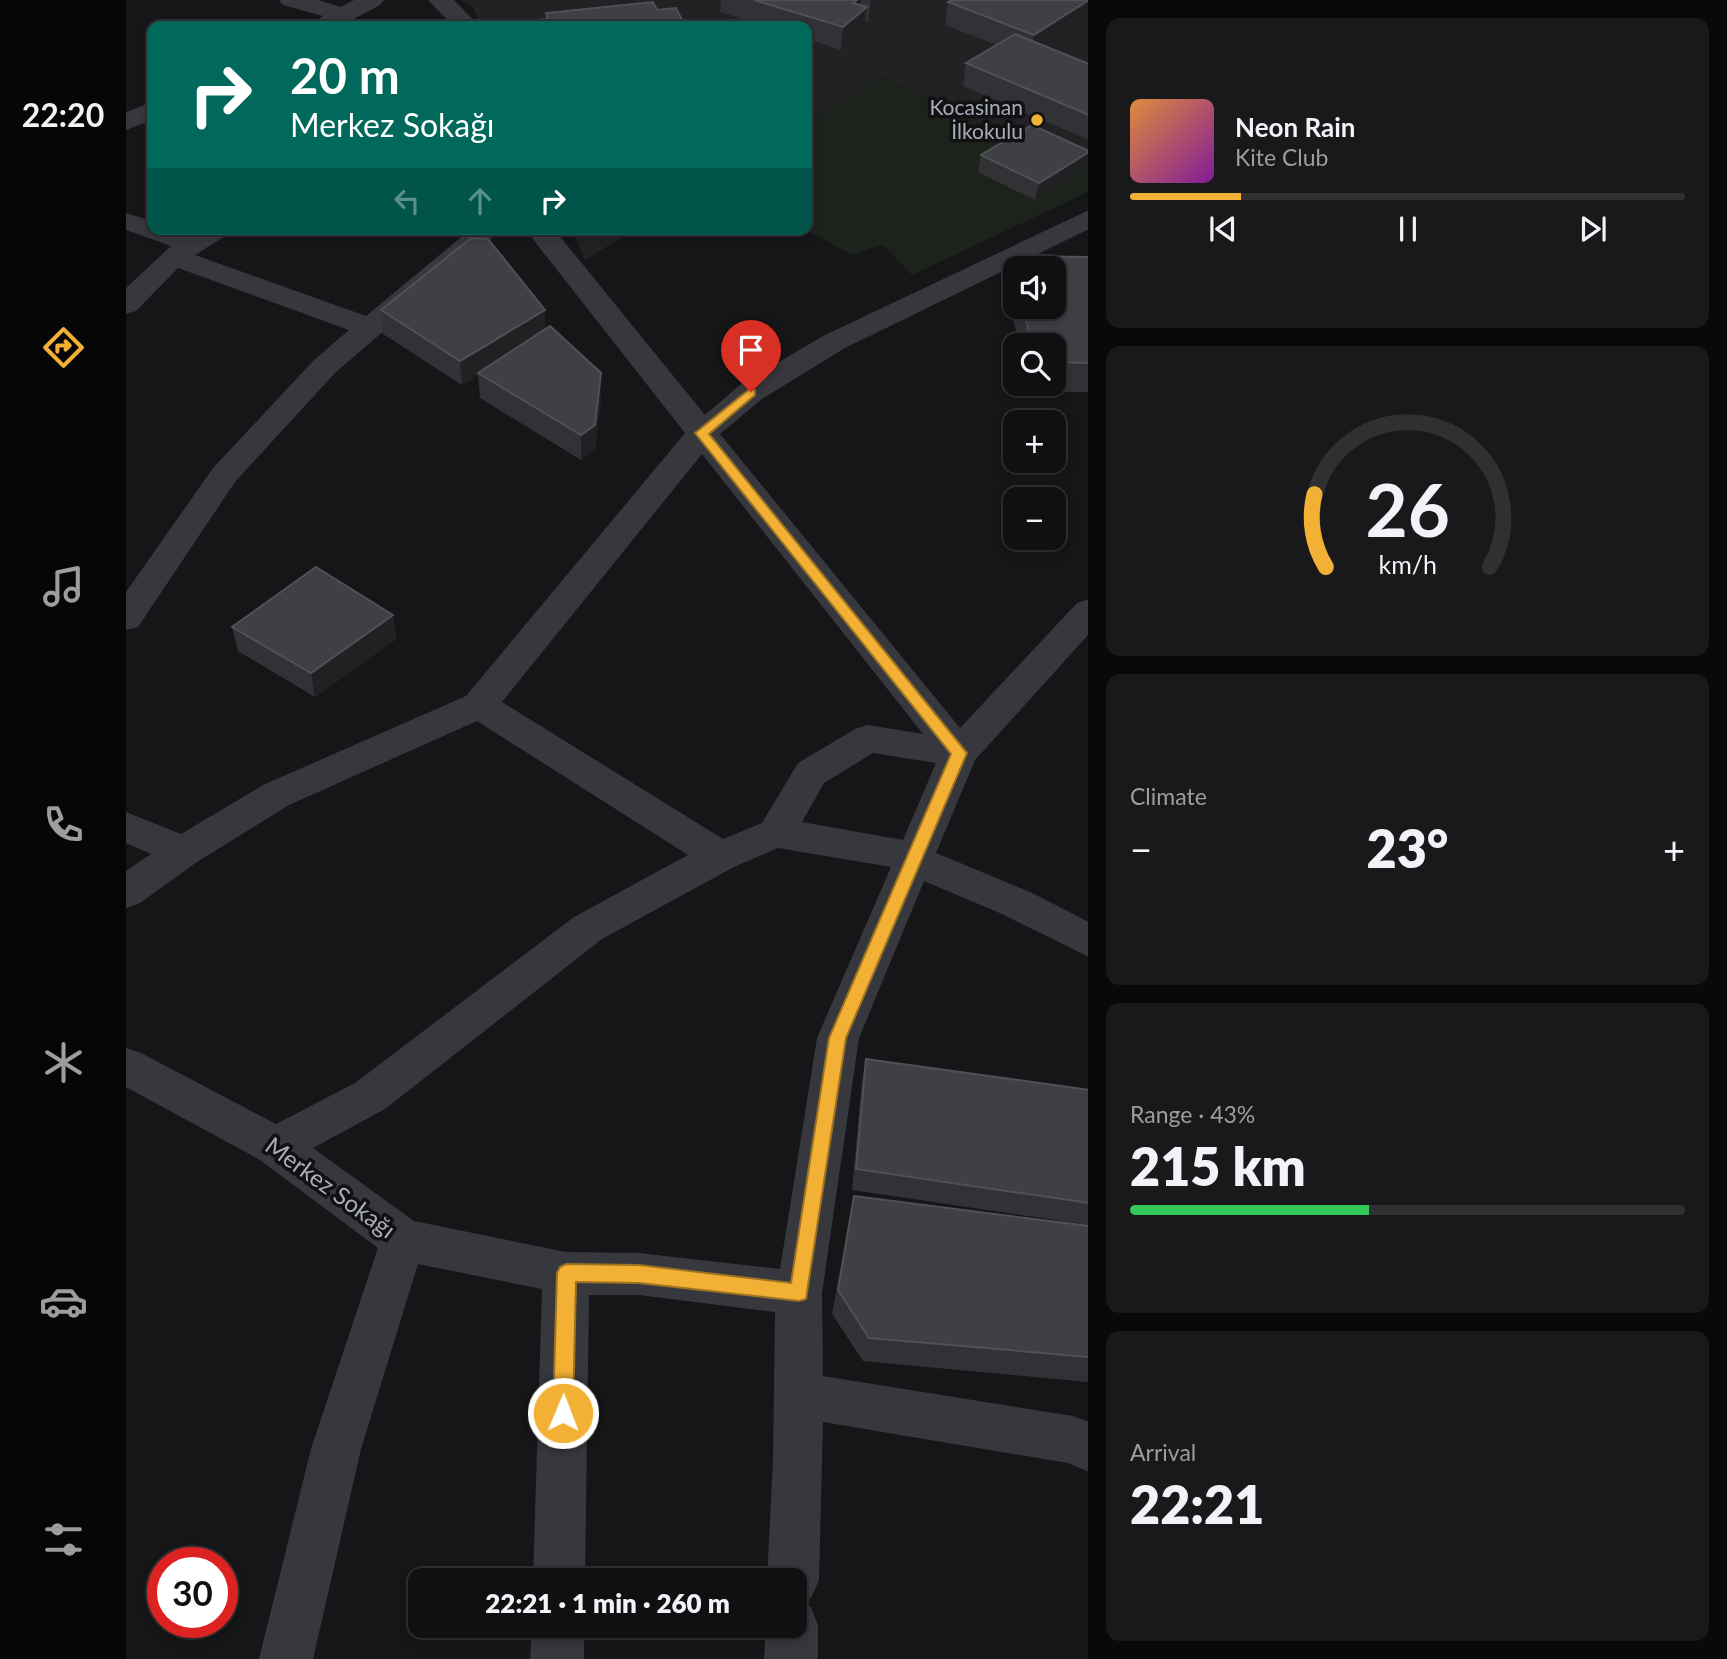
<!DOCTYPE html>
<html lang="en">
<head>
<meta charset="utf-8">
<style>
  :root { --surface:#101012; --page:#19191b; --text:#f1f3f6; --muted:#9c9d9f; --line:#303032; --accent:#f2b134 }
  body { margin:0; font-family:Lato,sans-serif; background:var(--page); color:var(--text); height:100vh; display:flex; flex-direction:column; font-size:26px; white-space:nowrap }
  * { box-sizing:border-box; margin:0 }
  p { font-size:23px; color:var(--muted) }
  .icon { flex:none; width:38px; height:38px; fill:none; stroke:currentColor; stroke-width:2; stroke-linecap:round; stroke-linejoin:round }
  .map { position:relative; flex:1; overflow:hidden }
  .side { display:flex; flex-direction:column; gap:18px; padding:18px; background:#09090a; width:639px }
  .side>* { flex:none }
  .hud { position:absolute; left:21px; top:21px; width:665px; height:214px; border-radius:14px; box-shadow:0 4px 10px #0003,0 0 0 2px var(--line); background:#00695c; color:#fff; overflow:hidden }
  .fabs { position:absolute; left:877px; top:256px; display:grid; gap:14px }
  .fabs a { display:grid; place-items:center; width:63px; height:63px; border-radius:14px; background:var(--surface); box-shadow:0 4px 10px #0003,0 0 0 2px var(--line); font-size:35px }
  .speed { position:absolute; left:21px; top:1547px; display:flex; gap:14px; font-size:35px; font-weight:700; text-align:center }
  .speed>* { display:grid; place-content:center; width:91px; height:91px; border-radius:50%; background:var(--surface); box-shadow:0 4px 10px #0003,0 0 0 2px var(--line); line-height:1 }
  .speed .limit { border:10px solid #d22; background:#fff; color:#111 }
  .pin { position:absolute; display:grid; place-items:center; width:60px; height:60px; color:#fff; margin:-72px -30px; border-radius:50% 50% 50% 0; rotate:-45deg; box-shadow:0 0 7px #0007 }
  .pin .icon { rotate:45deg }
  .me { position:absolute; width:77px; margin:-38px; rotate:1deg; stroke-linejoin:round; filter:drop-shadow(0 0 5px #0008) }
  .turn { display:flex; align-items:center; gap:24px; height:147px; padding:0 28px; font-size:32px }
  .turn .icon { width:91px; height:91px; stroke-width:2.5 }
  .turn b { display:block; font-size:49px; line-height:60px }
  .lanes { display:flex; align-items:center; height:66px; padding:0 28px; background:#0003; justify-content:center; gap:35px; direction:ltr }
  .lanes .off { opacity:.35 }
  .big { font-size:52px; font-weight:800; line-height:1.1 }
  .side .widget { flex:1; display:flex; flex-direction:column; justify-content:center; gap:10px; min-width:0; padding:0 24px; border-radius:14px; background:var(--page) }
  .side .dial { align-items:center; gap:0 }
  .dial svg { height:182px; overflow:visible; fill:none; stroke:var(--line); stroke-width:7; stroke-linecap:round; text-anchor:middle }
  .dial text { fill:var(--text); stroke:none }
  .song { display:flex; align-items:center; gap:21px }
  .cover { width:84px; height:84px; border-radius:10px; background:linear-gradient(135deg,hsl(30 70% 55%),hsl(290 70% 35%)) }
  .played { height:7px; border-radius:4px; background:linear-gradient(90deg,var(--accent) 20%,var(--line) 20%) }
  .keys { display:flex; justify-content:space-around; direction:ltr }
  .heat { display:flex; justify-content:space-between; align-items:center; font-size:38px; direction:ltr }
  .charge { height:10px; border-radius:5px; background:linear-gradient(90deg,#34c759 43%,var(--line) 0) }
  .trip { position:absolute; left:282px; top:1568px; width:399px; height:70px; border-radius:14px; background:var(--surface); box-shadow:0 4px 10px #0003,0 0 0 2px var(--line); font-weight:800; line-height:70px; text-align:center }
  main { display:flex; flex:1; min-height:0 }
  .tab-bar { display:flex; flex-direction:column; width:126px; justify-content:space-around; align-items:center; background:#060607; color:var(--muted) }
  .tab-bar .icon { width:49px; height:49px }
  .tab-bar .selected { color:var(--accent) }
  .tab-bar b { font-size:32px; color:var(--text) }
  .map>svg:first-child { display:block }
  .built { fill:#222225 }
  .green { fill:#1c231d }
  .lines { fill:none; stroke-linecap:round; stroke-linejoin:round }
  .minor { fill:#37383d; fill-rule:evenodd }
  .wall { fill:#323236; fill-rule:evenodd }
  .shaded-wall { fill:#212124 }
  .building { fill:#3f3f44; stroke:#4f5156; stroke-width:2 }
  .route { fill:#f2b134; stroke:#9d7322; stroke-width:2 }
  .poi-dot { fill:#f2b134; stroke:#111113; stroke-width:2.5 }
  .labels { text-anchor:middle; stroke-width:7; stroke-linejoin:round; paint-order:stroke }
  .far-poi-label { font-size:21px; fill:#a8adb8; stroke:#111113; text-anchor:end }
  .street-label { font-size:24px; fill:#a8adb8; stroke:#111113 }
</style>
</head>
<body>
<main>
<nav class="tab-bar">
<b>22:20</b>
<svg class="icon selected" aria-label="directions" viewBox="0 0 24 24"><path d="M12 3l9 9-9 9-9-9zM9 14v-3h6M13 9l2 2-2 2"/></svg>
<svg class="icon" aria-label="music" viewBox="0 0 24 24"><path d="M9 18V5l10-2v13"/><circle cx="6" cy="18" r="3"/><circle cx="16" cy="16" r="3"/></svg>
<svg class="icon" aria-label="phone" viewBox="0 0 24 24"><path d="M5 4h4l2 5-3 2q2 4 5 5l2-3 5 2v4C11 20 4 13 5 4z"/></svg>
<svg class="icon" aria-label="climate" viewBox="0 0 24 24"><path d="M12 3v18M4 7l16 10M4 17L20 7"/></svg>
<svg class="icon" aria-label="car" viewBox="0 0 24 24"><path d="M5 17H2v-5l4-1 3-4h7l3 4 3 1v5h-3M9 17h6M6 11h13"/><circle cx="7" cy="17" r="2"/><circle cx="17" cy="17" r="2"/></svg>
<svg class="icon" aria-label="filters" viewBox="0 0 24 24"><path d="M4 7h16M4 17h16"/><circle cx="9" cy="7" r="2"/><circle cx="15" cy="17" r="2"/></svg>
</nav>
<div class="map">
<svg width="963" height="1659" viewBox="0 0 963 1659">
  <rect width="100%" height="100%" fill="#161618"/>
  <g class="built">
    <polygon points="335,0 962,0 962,163 756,77 681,124 681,26 355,26 347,8"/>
    <polygon points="446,229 510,229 459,260"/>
  </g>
  <polygon class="green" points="756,77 962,163 962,192 786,275 757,245 726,255 679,229 681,124"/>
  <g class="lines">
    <g class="minor">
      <polygon points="153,0 192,0 215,7 228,0 258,0 254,5 215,26 185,26 197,16 157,5"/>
      <polygon points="302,0 328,0 353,26 327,26"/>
      <polygon points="26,102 26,120 0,130 0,112"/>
      <path d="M 963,210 L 963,229 L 719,348 L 636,399 L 594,434 L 834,728 L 951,603 L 963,599 L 963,634 L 849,760 L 810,853 L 904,892 L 963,922 L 963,957 L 876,914 L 798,881 L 733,1038 L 696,1293 L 697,1376 L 947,1416 L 963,1422 L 963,1472 L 942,1463 L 697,1422 L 693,1580 L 685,1598 L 674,1603 L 685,1607 L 692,1626 L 692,1659 L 638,1659 L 640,1626 L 668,1626 L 668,1580 L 641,1580 L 647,1460 L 649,1312 L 513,1295 L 463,1295 L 459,1580 L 407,1580 L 416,1289 L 292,1264 L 235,1449 L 187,1659 L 133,1659 L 185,1449 L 252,1248 L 134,1160 L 0,1087 L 0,1048 L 15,1053 L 150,1124 L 229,1083 L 448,917 L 562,855 L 351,721 L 163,805 L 71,862 L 14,903 L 0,908 L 0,871 L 25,854 L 0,843 L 0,812 L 55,834 L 137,785 L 340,696 L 559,433 L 399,229 L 428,229 L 579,415 L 614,385 L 697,336 ZM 576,454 L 797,734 L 742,725 L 729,729 L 672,763 L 636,823 L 597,839 L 376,702 ZM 747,753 L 810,763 L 777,840 L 676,822 L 698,783 ZM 652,848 L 765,867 L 691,1038 L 654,1269 L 513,1253 L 440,1252 L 288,1221 L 187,1148 L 259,1109 L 476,939 L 608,867 Z"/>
      <polygon points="0,213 26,221 26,229 52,229 65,234 71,229 105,229 101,235 69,255 240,316 345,229 376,229 209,373 109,482 12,627 0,630 0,592 87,468 187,361 223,330 52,268 10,311 0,314 0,288 45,246 0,230"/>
      <polygon points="406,1626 458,1626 458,1659 404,1659"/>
    </g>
  </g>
  <g class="wall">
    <polygon points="595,0 768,0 742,22 739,21 738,30 715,50 681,39 681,26 639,26 594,12"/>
    <polygon points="963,0 963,20 921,47 963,64 963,140 837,86 840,63 871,45 819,25 822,2"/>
    <polygon points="963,151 960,168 909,200 852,172 855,155"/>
    <path d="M 885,256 L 963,257 L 963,392 L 904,392 L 902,383 L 928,383 L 928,345 L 893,345 L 880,286 ZM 889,268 L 928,306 L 889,306 Z"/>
    <polygon points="255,310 419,310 419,329 475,373 475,398 469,449 455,460 354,398 352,375 336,385 257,334"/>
    <polygon points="267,615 270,639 189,697 112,651 106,627"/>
    <polygon points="740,1059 963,1090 963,1225 726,1190 736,1081"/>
    <polygon points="728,1196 963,1226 963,1382 737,1361 706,1314"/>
  </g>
  <g class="shaded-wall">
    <polygon points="731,0 735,0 734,13 741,7 738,30 715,50 717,27 727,3"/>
    <polygon points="745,0 768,0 742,22"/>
    <polygon points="963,0 963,20 904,58 908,35"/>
    <polygon points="963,152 960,168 909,200 913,183"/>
    <polygon points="419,310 419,334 352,373 352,375 336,385 334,361"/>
    <polygon points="475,373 475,398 469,449 455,460 455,435"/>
    <polygon points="267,615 270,639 189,697 185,673"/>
  </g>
  <g class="building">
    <polygon points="628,0 731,0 727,3 741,7 717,27"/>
    <polygon points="826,0 963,0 908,35 822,2"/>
    <polygon points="527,2 531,10 550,8 559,26 394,26 393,22 422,19 420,13"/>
    <polygon points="889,34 963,64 963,115 840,63"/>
    <polygon points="906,125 963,151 963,152 913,183 855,155"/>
    <polygon points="345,238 362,239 419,310 334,361 255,310"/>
    <polygon points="885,256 963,257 963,363 928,362 928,345 906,345 897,306 928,306 928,268 889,268 889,273"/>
    <polygon points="424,326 475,373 469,425 455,435 352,373"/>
    <polygon points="190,567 267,615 185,673 106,627"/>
    <polygon points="740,1059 963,1090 963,1203 730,1169"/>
    <polygon points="728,1196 963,1226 963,1357 743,1338 712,1290"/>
  </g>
  <polygon class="route" points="625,388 629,390 629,395 583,434 841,753 720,1038 680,1299 673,1301 513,1283 450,1282 447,1413 444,1420 437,1422 430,1420 427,1413 431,1273 434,1267 440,1264 513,1265 665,1283 703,1038 825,754 569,433"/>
  <circle class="poi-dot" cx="911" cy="120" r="7"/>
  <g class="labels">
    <g class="far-poi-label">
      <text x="897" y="115">Kocasinan<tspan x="897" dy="24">İlkokulu</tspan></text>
    </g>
    <g class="street-label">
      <text transform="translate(204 1188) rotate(36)" y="8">Merkez Sokağı</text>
    </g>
  </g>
</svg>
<div class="fabs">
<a><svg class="icon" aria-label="sound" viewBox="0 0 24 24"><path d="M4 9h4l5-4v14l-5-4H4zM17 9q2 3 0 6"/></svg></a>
<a><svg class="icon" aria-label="search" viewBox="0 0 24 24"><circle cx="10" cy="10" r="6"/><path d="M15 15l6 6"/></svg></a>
<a>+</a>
<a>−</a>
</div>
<div class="speed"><div class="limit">30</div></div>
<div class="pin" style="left:625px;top:392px;background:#d93025"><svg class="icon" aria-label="arrive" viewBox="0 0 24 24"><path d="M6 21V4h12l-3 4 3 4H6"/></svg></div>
<svg class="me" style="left:437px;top:1413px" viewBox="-20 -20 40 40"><circle r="17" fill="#f2b134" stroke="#fff" stroke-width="3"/><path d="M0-11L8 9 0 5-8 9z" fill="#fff"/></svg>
<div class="trip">22:21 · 1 min · 260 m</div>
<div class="hud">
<div class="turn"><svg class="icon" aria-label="right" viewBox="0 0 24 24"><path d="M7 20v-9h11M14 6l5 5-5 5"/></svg><div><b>20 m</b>Merkez Sokağı</div></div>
<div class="lanes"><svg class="icon off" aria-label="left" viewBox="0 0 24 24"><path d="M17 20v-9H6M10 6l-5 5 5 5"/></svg><svg class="icon off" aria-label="ahead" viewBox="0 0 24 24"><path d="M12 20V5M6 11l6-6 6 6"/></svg><svg class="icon" aria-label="right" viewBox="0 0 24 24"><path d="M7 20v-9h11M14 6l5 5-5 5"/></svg></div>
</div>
</div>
<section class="side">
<div class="widget">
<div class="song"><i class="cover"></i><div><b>Neon Rain</b><p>Kite Club</p></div></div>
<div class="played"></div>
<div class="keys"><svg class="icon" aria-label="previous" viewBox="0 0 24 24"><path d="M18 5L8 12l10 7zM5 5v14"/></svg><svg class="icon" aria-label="pause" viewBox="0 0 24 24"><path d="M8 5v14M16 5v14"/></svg><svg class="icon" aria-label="next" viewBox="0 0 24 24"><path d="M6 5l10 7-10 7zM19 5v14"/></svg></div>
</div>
<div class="widget dial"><svg viewBox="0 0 100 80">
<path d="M14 69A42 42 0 1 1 86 69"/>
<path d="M14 69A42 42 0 0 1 9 37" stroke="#f2b134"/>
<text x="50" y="56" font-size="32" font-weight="700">26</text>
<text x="50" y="72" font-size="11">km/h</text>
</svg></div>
<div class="widget"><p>Climate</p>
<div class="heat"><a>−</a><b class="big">23°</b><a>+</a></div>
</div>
<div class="widget"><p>Range · 43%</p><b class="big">215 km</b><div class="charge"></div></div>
<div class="widget"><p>Arrival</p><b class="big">22:21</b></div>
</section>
</main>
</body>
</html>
